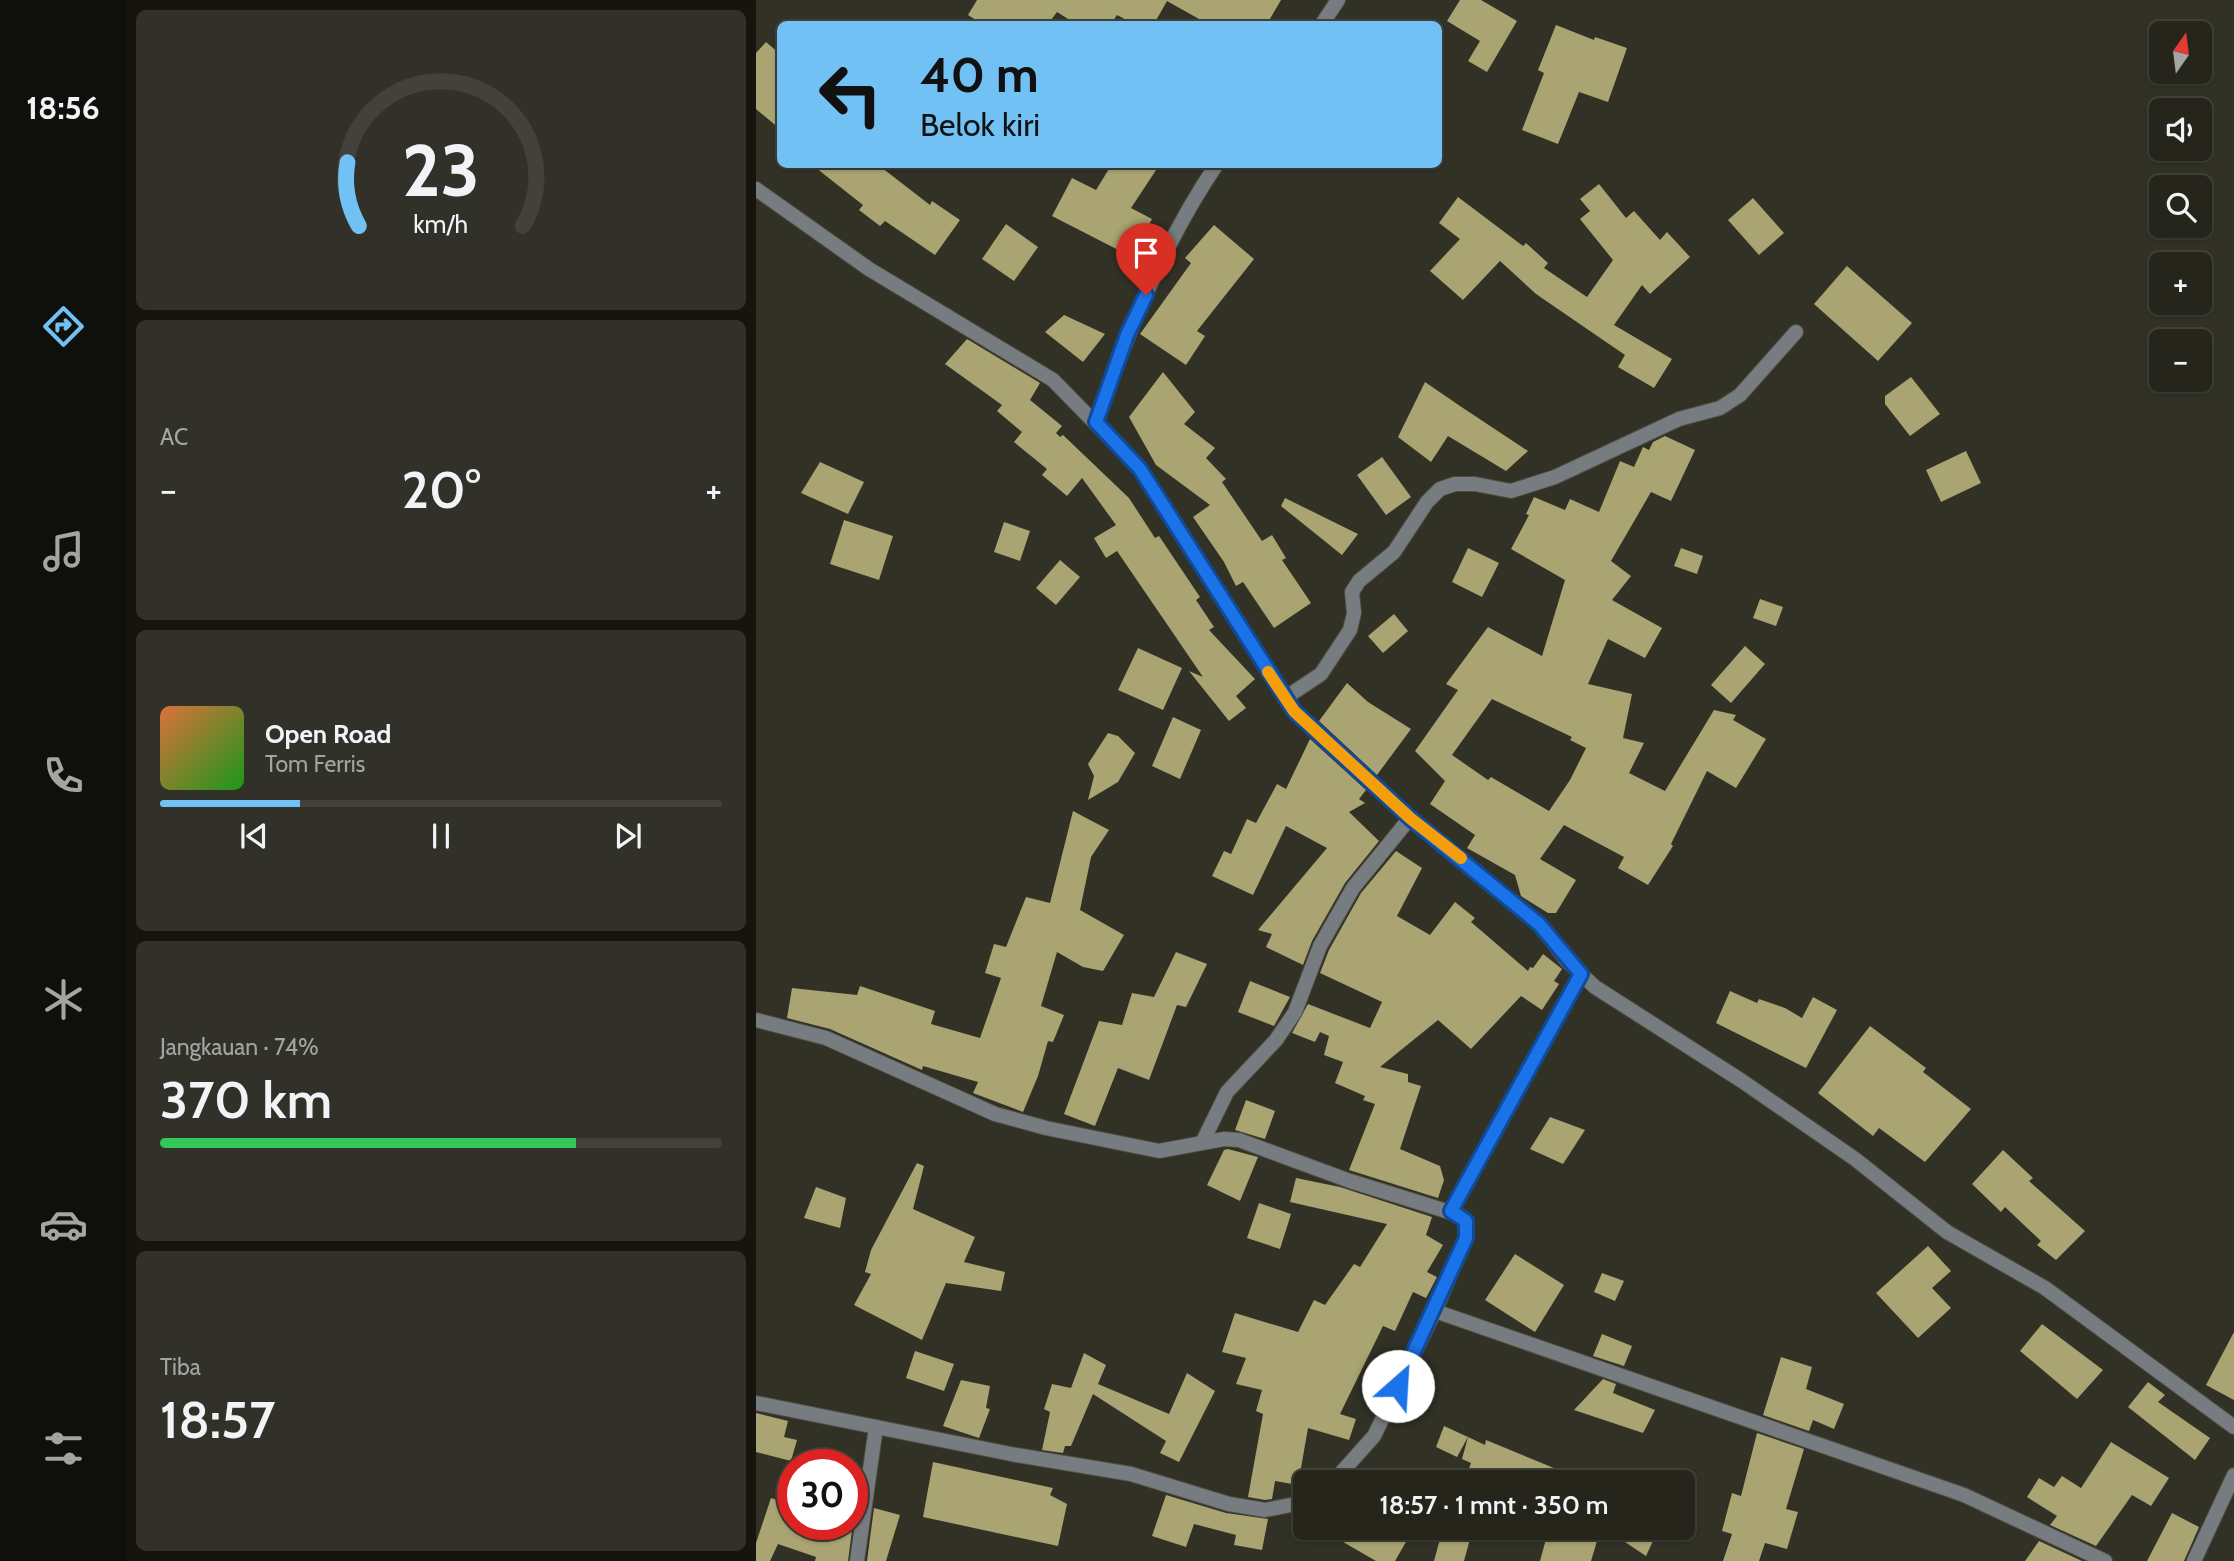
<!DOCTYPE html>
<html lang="id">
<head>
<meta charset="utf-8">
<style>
  :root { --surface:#26251c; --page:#323129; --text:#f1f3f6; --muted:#a4a5a3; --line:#42423b; --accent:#71c1f5 }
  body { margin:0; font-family:Cabin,sans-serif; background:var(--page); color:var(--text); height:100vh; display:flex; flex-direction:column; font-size:26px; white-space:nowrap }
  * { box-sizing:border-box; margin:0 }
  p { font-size:23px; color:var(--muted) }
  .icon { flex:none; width:38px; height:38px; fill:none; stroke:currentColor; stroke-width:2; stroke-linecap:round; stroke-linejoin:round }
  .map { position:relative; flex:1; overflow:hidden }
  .drawer { display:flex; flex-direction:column; gap:10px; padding:10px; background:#15140f; width:630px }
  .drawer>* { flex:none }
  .hud { position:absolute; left:21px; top:21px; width:665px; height:147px; border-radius:10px; box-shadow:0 2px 5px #0004,0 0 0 2px var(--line); background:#71c1f5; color:#111; overflow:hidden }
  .needle { width:46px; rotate:14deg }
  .tools { position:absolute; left:1393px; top:21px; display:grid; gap:14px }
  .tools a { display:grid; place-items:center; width:63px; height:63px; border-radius:10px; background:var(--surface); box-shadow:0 2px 5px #0004,0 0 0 2px var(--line); font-size:35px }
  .speed { position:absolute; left:21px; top:1449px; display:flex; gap:14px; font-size:35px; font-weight:700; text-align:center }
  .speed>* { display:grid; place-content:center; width:91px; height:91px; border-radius:50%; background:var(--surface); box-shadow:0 2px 5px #0004,0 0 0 2px var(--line); line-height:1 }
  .speed .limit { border:10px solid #d22; background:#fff; color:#111 }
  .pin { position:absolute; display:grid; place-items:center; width:60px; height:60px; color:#fff; margin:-72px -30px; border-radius:50% 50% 50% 0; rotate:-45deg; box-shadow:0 0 7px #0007 }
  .pin .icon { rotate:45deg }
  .me { position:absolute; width:77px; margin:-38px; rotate:26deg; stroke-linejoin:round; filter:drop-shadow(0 0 5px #0008) }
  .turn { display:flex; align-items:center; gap:24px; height:147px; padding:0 28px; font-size:32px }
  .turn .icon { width:91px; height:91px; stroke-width:2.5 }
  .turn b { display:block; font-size:49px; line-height:60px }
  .big { font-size:52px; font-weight:600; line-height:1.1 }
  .drawer .tile { flex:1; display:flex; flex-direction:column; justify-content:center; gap:10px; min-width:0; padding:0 24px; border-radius:10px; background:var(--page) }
  .drawer .dial { align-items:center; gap:0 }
  .dial svg { height:182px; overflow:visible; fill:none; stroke:var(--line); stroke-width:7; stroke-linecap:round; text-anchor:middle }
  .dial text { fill:var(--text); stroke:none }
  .song { display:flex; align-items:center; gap:21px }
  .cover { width:84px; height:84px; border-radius:10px; background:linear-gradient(135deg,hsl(20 70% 55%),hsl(120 70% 35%)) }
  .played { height:7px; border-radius:4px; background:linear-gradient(90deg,var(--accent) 25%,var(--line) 25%) }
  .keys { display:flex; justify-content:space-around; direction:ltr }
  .heat { display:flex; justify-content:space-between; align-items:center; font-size:38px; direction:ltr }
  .charge { height:10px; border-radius:5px; background:linear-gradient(90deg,#34c759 74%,var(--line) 0) }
  .trip { position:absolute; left:537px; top:1470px; width:402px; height:70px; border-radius:10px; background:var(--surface); box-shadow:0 2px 5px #0004,0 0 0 2px var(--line); font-weight:600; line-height:70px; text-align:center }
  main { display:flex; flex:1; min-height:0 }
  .tabs { display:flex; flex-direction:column; width:126px; justify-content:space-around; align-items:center; background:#0f0f0b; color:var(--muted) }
  .tabs .icon { width:49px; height:49px }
  .tabs .current { color:var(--accent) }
  .tabs b { font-size:32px; color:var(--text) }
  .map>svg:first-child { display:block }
  .building { fill:#a9a472; fill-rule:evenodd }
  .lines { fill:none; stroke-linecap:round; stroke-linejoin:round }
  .minor-casing { stroke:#4f4e43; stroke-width:16 }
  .tertiary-casing { stroke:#4f4e43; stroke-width:16 }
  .minor { stroke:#777c80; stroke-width:14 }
  .tertiary { stroke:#777c80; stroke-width:14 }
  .route-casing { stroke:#114b97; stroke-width:18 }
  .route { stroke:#1a73e8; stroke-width:12 }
  .slow { stroke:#f59e0b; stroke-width:12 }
</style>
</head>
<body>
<main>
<nav class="tabs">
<b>18:56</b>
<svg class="icon current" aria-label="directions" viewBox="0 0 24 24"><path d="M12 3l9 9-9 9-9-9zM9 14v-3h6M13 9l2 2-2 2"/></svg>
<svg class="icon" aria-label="music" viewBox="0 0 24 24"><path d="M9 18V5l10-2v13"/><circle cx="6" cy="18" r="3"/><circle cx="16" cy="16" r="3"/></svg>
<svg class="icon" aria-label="phone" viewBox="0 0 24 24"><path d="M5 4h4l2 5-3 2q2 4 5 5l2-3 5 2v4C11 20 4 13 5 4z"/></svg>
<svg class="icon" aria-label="climate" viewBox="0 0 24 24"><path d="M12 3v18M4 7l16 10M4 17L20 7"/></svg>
<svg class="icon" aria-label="car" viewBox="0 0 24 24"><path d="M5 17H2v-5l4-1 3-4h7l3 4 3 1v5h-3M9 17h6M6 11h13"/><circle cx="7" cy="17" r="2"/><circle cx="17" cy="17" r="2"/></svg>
<svg class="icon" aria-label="filters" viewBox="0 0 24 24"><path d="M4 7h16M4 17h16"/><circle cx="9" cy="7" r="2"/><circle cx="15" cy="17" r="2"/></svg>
</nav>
<section class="drawer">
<div class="tile dial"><svg viewBox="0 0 100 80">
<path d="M14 69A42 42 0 1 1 86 69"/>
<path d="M14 69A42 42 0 0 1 9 41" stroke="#71c1f5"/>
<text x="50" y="56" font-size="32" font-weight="700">23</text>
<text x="50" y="72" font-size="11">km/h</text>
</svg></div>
<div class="tile"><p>AC</p>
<div class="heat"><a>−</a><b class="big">20°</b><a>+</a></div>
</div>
<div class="tile">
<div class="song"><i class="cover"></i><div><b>Open Road</b><p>Tom Ferris</p></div></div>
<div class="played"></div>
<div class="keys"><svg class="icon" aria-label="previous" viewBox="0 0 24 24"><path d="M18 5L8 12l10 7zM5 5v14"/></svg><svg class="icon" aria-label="pause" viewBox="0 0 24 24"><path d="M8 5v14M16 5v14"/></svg><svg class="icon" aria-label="next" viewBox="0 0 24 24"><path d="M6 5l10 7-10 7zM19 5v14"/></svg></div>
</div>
<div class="tile"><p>Jangkauan · 74%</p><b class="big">370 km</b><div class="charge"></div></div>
<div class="tile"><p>Tiba</p><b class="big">18:57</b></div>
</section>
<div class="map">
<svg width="1478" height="1561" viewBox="0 0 1478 1561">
  <rect width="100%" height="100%" fill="#323126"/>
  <g class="building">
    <polygon points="221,0 525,0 511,24 452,24 411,1 398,24 378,24 361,15 355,24 320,24 301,12 292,24 226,24 212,15"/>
    <polygon points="704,0 725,0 761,21 731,72 712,61 724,41 691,21"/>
    <polygon points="800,25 838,40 839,37 871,48 852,102 823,92 802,144 766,130 788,73 782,70"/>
    <polygon points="10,42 24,54 24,129 0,109 0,53"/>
    <polygon points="55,164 121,164 174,205 176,201 204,220 179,255 129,221 124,226 103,210 107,205"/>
    <polygon points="356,164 404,164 375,208 396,219 376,257 296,216 316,178 340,190"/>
    <polygon points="843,184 870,218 878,211 904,240 911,232 934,257 894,294 886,285 858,325 916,359 898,388 862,367 869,355 780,294 744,261 707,300 674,271 704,239 683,223 702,197 767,246 770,243 792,263 788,268 831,297 857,260 824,219 834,211 824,199"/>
    <polygon points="997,198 1028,233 1003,255 972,220"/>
    <polygon points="250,224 282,247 258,281 226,259"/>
    <polygon points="458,225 498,259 441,331 449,336 430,365 384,334 435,263 429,258"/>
    <polygon points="1091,266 1156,323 1122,361 1058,304"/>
    <polygon points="308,315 349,334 327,362 289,332"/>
    <polygon points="211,339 284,383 274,400 306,426 300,433 304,437 307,435 373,498 399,538 403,536 444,597 440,600 458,627 453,630 499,679 480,696 490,708 473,721 433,671 447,677 361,551 350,558 338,538 360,525 326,478 311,496 286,475 291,469 258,442 266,432 241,411 246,405 189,364"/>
    <polygon points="407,372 439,412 428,424 459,448 450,458 470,479 466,482 506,541 516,535 530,558 526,560 555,603 518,628 487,582 480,586 468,562 437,517 454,505 400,465 373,417"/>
    <polygon points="1155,377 1184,414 1154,436 1129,404 1129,396"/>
    <polygon points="669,382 704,406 772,451 750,471 692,436 675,462 642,437"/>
    <path d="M 909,436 L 939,450 L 915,501 L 895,492 L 855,561 L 875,576 L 856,600 L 906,628 L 889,658 L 852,639 L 832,684 L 876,694 L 867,738 L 888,743 L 873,773 L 909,791 L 958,710 L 980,715 L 977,720 L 1010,739 L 980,788 L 951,771 L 915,844 L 917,846 L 892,885 L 862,868 L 868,857 L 808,825 L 784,859 L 820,880 L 800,913 L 792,913 L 765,896 L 759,875 L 711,848 L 719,835 L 674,804 L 689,781 L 659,751 L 702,690 L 690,684 L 732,627 L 786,656 L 809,580 L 755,549 L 773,515 L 770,514 L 778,497 L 809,510 L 814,499 L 843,512 L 864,461 L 878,467 L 887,447 L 893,450 L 897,442 ZM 736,699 L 816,737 L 814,740 L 830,748 L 814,780 L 793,811 L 735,777 L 732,780 L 696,755 Z"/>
    <polygon points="1210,451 1225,483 1185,502 1170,470"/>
    <polygon points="626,457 655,497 630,515 601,475"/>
    <polygon points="64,462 108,482 92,514 45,493"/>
    <polygon points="529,498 602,534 586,555 525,506"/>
    <polygon points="88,520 137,536 123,580 74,564"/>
    <polygon points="248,522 274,531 264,561 238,552"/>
    <polygon points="712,548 743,563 726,597 696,582"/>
    <polygon points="925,548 947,556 941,574 918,566"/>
    <polygon points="304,560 324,577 300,605 280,588"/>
    <polygon points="1004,599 1027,607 1020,626 997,618"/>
    <polygon points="638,614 652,631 627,653 612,636"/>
    <polygon points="989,646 1009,664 975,703 955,685"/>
    <polygon points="382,648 426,668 407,710 362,690"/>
    <polygon points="591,683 612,702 655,729 621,775 563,721"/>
    <polygon points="417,717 445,730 424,779 396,766"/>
    <polygon points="352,733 362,736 379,753 362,782 332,800 338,776 332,764"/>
    <polygon points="554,739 610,790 603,799 609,803 593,812 623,841 589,883 556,941 547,965 510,947 516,934 502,930 571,848 530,826 497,895 456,876 468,851 475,854 491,819 500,823 521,784 530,789"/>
    <polygon points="317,811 353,830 335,857 324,910 368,935 347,971 327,967 301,952 285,1006 308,1015 297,1042 292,1041 282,1076 267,1112 217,1093 222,1082 167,1066 166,1070 74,1029 31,1018 36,988 101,995 104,986 179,1011 175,1024 224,1038 245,978 229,973 238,944 250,947 270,897 294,903"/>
    <polygon points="640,851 666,868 641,916 674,935 699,902 719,918 715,922 772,971 774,967 777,968 787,954 806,969 798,981 803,984 786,1010 765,996 715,1049 682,1020 624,1067 652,1074 652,1082 665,1086 644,1149 684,1166 688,1180 682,1198 593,1170 619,1104 607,1100 609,1096 579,1083 587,1062 568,1055 573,1036 564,1032 559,1042 536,1033 552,1004 614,1028 626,1002 564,973 573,950 605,893"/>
    <polygon points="420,952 451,964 430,1007 421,1005 393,1080 362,1068 339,1126 308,1114 343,1021 366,1025 376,993 398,997"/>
    <polygon points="494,981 534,997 518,1026 482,1012"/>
    <polygon points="974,991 1001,1003 1003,999 1029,1008 1046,1018 1057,997 1081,1010 1050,1068 960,1023"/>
    <polygon points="1114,1026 1170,1068 1167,1072 1215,1109 1169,1162 1123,1128 1117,1136 1062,1093"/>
    <polygon points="490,1100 519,1111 509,1139 479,1130"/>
    <polygon points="794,1117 829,1130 807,1164 774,1149"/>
    <polygon points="472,1149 502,1157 484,1201 451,1185 468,1150"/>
    <polygon points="1247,1150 1277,1178 1273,1181 1329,1231 1300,1260 1281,1245 1285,1241 1249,1207 1245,1212 1216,1184"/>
    <polygon points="161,1163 168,1166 157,1209 219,1237 208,1262 249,1272 245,1291 190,1283 166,1340 98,1305 115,1274 109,1272 115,1250"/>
    <polygon points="540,1178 584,1187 676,1217 670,1235 687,1245 671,1272 681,1277 670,1298 657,1292 639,1331 627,1326 584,1414 600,1419 593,1440 552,1428 542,1485 519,1481 516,1499 509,1500 492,1497 507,1414 500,1411 506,1390 480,1384 490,1358 466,1352 479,1313 542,1332 558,1300 569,1305 598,1264 604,1267 631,1224 534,1202"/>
    <polygon points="60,1187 90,1198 84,1228 48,1218"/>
    <polygon points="503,1203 535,1214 524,1249 491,1238"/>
    <polygon points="1172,1246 1195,1271 1176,1288 1195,1308 1162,1338 1120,1293"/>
    <polygon points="759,1254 808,1285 779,1332 729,1300"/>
    <polygon points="846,1273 868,1281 859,1301 838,1292"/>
    <polygon points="1286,1324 1347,1370 1321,1399 1264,1351"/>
    <polygon points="1478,1332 1478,1400 1450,1385"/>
    <polygon points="846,1334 876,1346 868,1366 837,1356"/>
    <polygon points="159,1351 198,1364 188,1391 150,1378"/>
    <polygon points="328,1353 350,1365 342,1384 413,1414 431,1373 459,1391 423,1462 404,1453 410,1441 337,1394 315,1446 309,1446 307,1453 286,1450 294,1412 288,1409 296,1384 315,1388"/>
    <polygon points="1025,1357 1056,1367 1050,1389 1088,1404 1078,1429 1057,1420 1053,1431 1007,1415"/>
    <polygon points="847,1379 860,1384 857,1393 899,1410 887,1433 818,1410"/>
    <polygon points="205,1380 234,1386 230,1408 234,1409 223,1438 187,1426"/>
    <polygon points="1392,1382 1409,1395 1402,1402 1454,1438 1439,1460 1372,1407"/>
    <polygon points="0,1413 32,1421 28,1437 41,1440 35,1461 0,1452"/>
    <polygon points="688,1426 712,1437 701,1457 680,1447"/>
    <polygon points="1001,1433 1048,1449 1030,1509 1042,1512 1031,1549 1009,1543 1003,1561 967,1561 976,1534 966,1531 976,1493 985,1496"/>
    <polygon points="712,1437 729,1445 730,1440 832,1482 708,1482 715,1463 706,1459"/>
    <polygon points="1355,1442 1413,1478 1395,1506 1376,1495 1340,1546 1294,1525 1301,1516 1271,1497 1283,1478 1298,1487 1306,1476 1325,1488"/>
    <polygon points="177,1462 297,1488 294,1495 311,1504 302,1546 167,1517"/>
    <polygon points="410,1495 470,1513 512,1519 506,1550 478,1545 480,1535 438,1524 430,1547 396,1536"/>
    <polygon points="15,1498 37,1505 37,1524 76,1524 96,1530 92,1561 59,1561 60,1557 22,1544 14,1561 0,1561 0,1543"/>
    <polygon points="118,1508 144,1515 130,1561 111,1561"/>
    <polygon points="1416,1513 1443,1527 1428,1561 1391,1561"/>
    <polygon points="563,1528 658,1528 639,1561 620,1561"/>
    <polygon points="687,1528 717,1528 708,1561 678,1561"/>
    <polygon points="793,1528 831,1528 844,1531 835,1561 784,1561"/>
    <polygon points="848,1528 903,1528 890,1556"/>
    <polygon points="1283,1541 1326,1561 1269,1561"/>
  </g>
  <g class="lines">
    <defs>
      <g id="minor">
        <polyline points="566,24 582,0"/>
        <path d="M 340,422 C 372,333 407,243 461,164"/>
        <polyline points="529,698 565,674 594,630 598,613 596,592 603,581 638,552 671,502 684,489 699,484 719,484 755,491 799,477 923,419 964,408 984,395 1040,332"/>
        <polyline points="0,1020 70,1038 239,1114 290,1128 403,1151 468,1139 483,1140 594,1181 703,1215 710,1221 710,1238 679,1311 618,1436 577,1482"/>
        <polyline points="446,1143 471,1092 520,1040 539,1012 564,946 597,888 654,818"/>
        <polyline points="695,1211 825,974"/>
        <polyline points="679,1311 1208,1495 1349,1561"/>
        <polyline points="0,1403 260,1455 375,1474 473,1504 509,1510 550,1502"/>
        <polyline points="101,1561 120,1427"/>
        <polyline points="1438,1561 1478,1475"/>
      </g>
      <polyline id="tertiary" points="0,189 113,269 297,380 384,469 538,711 654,818 783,924 811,961 839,987 986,1081 1099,1159 1191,1232 1289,1288 1478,1427"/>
    </defs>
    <use href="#minor" class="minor-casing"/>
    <use href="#tertiary" class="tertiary-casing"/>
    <use href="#minor" class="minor"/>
    <use href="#tertiary" class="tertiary"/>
  </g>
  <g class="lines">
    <defs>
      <polyline id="route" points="390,295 371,335 340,422 384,469 538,711 654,818 783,924 825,974 695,1211 710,1221 710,1238 642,1386"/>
    </defs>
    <use href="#route" class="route-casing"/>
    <use href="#route" class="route"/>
    <polyline class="slow" points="512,672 538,711 654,818 705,858"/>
  </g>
</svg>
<div class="tools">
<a><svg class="needle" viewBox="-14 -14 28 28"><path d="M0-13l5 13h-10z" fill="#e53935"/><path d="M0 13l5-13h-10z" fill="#a4a5a3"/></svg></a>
<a><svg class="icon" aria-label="sound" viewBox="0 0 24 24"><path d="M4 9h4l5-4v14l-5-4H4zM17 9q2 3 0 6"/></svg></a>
<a><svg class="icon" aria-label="search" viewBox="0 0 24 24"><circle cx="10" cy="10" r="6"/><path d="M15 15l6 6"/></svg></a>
<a>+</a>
<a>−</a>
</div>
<div class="speed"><div class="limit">30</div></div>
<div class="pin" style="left:390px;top:295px;background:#d93025"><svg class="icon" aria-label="arrive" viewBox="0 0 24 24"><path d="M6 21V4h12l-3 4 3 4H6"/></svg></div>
<svg class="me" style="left:642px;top:1386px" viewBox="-20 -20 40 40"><circle r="19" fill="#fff"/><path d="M0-13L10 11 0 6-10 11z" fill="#1a73e8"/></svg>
<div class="trip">18:57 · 1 mnt · 350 m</div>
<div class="hud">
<div class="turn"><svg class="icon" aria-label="left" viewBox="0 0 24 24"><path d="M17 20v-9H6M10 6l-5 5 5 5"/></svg><div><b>40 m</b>Belok kiri</div></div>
</div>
</div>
</main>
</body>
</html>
